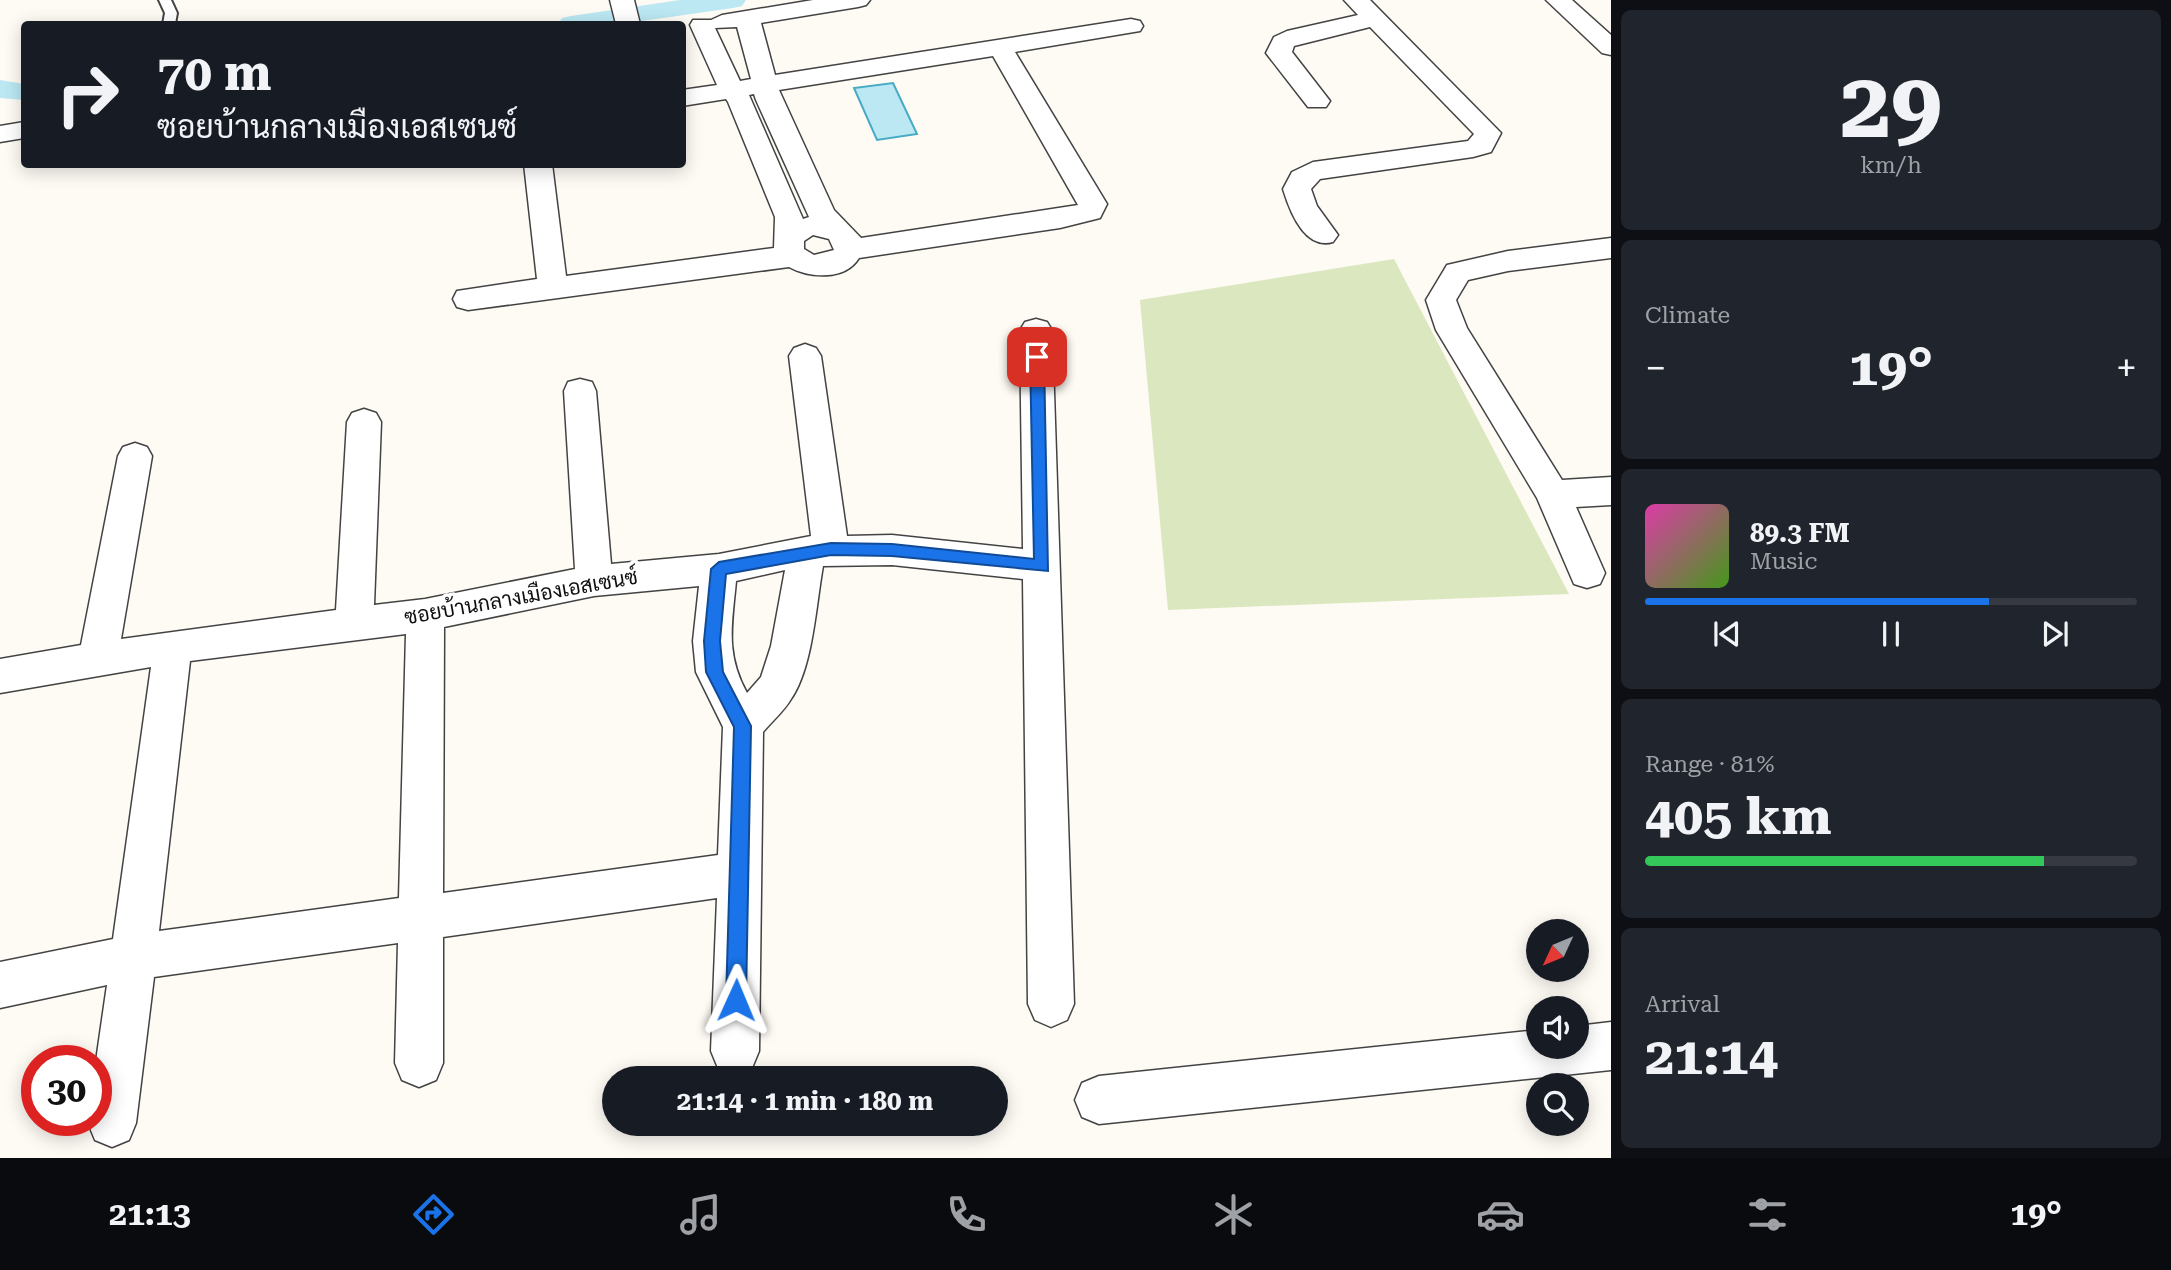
<!DOCTYPE html>
<html lang="en">
<head>
<meta charset="utf-8">
<style>
  :root { --surface:#171b24; --page:#20242c; --text:#f1f3f6; --muted:#9ea1a6; --line:#363941; --accent:#1a73e8 }
  body { margin:0; font-family:"Roboto Serif",Sarabun,serif; background:var(--page); color:var(--text); height:100vh; display:flex; flex-direction:column; font-size:26px; white-space:nowrap }
  * { box-sizing:border-box; margin:0 }
  p { font-size:23px; color:var(--muted) }
  .icon { flex:none; width:38px; height:38px; fill:none; stroke:currentColor; stroke-width:2; stroke-linecap:round; stroke-linejoin:round }
  .map { position:relative; flex:1; overflow:hidden }
  .sheet { display:flex; flex-direction:column; gap:10px; padding:10px; background:#0d0f14; width:560px }
  .sheet>* { flex:none }
  .banner { position:absolute; left:21px; top:21px; width:665px; height:147px; border-radius:7px; box-shadow:0 4px 18px #0003; background:#171b24; color:var(--text); overflow:hidden }
  .needle { width:46px; rotate:226deg }
  .fabs { position:absolute; left:1526px; top:919px; display:grid; gap:14px }
  .fabs a { display:grid; place-items:center; width:63px; height:63px; border-radius:50%; background:var(--surface); box-shadow:0 4px 18px #0003; font-size:35px }
  .speed { position:absolute; left:21px; top:1045px; display:flex; gap:14px; font-size:35px; font-weight:700; text-align:center }
  .speed>* { display:grid; place-content:center; width:91px; height:91px; border-radius:50%; background:var(--surface); box-shadow:0 4px 18px #0003; line-height:1 }
  .speed .limit { border:10px solid #d22; background:#fff; color:#111 }
  .pin { position:absolute; display:grid; place-items:center; width:60px; height:60px; color:#fff; margin:-30px; border-radius:14px; box-shadow:0 4px 10px #0006 }
  .me { position:absolute; width:77px; margin:-38px; rotate:1deg; stroke-linejoin:round; filter:drop-shadow(0 0 5px #0008) }
  .turn { display:flex; align-items:center; gap:24px; height:147px; padding:0 21px; font-size:32px }
  .turn .icon { width:91px; height:91px; stroke-width:2.5 }
  .turn b { display:block; font-size:49px; line-height:60px }
  .big { font-size:52px; font-weight:700; line-height:1.1 }
  .sheet .widget { flex:1; display:flex; flex-direction:column; justify-content:center; gap:10px; min-width:0; padding:0 24px; border-radius:10px; background:var(--page) }
  .sheet .dial { align-items:center; gap:0 }
  .dial b { font-size:91px; line-height:1 }
  .song { display:flex; align-items:center; gap:21px }
  .cover { width:84px; height:84px; border-radius:10px; background:linear-gradient(135deg,hsl(320 70% 55%),hsl(100 70% 35%)) }
  .played { height:7px; border-radius:4px; background:linear-gradient(90deg,var(--accent) 70%,var(--line) 70%) }
  .keys { display:flex; justify-content:space-around; direction:ltr }
  .heat { display:flex; justify-content:space-between; align-items:center; font-size:38px; direction:ltr }
  .charge { height:10px; border-radius:5px; background:linear-gradient(90deg,#34c759 81%,var(--line) 0) }
  .trip { position:absolute; left:602px; top:1066px; width:406px; height:70px; border-radius:35px; background:var(--surface); box-shadow:0 4px 18px #0003; font-weight:700; line-height:70px; text-align:center }
  .menu { display:flex; height:112px; justify-content:space-around; align-items:center; background:#090b0e; color:var(--muted) }
  .menu .icon { width:49px; height:49px }
  .menu .active { color:var(--accent) }
  .menu b { font-size:32px; color:var(--text) }
  main { display:flex; flex:1; min-height:0 }
  .map>svg:first-child { display:block }
  .green { fill:#dbe7be }
  .water { fill:#bbe8f3; stroke:#47abc5; stroke-width:2 }
  .lines { fill:none; stroke-linecap:round; stroke-linejoin:round }
  .canal { fill:#bbe8f3; fill-rule:evenodd }
  .service-casing { stroke:#434343; stroke-width:4 }
  .minor-casing { stroke:#434343; stroke-width:3 }
  .service { fill:#fff; fill-rule:evenodd }
  .minor { fill:#fff; fill-rule:evenodd }
  .route { fill:#1a73e8; stroke:#114b97; stroke-width:2 }
  .labels { text-anchor:middle; stroke-width:7; stroke-linejoin:round; paint-order:stroke }
  .street-label { font-size:21px; fill:#101010; stroke:#fff }
</style>
</head>
<body>
<main>
<div class="map">
<svg width="1611" height="1158" viewBox="0 0 1611 1158">
  <rect width="100%" height="100%" fill="#fefaf4"/>
  <polygon class="green" points="1394,259 1569,594 1168,610 1140,300"/>
  <polygon class="water" points="893,83 917,134 877,140 854,88"/>
  <g class="lines">
    <g class="canal">
      <polygon points="680,0 746,0 742,6 733,8 621,24 558,24 562,18 571,16"/>
      <polygon points="0,80 24,84 24,100 0,98"/>
    </g>
    <defs>
      <polygon id="service" points="159,0 171,0 177,13 175,24 163,24 165,13"/>
      <g id="minor">
        <polygon points="610,0 634,0 640,24 616,24"/>
        <path d="M 813,0 L 870,0 L 866,5 L 858,7 L 761,23 L 775,75 L 1131,19 L 1140,21 L 1143,26 L 1140,31 L 1015,52 L 1107,204 L 1100,218 L 1060,228 L 859,258 C 845,281 809,278 789,267 L 468,310 L 457,307 L 453,299 L 457,291 L 537,279 L 524,164 L 552,164 L 566,276 L 774,248 L 775,217 L 728,102 L 726,99 L 682,106 L 682,90 L 717,85 L 690,25 L 693,20 L 711,20 L 722,15 ZM 737,27 L 751,79 L 740,81 L 715,28 ZM 993,56 L 1078,205 L 861,238 L 834,210 L 779,90 ZM 754,94 L 756,100 L 809,217 L 803,219 L 749,95 ZM 813,235 L 829,239 L 834,250 L 814,255 L 804,249 L 804,241 Z"/>
        <path d="M 1344,0 L 1370,0 L 1501,133 L 1491,152 L 1473,157 L 1320,179 L 1311,189 L 1317,206 L 1338,235 L 1333,242 C 1305,250 1290,212 1283,189 L 1292,172 L 1313,162 L 1468,141 L 1474,134 L 1370,27 L 1294,46 L 1292,52 L 1330,101 L 1326,107 L 1308,107 L 1266,53 L 1274,37 L 1287,31 L 1358,15 Z"/>
        <polygon points="1546,0 1572,0 1611,35 1611,55 1602,53"/>
        <polygon points="24,122 24,138 0,142 0,126"/>
        <polygon points="1611,238 1611,258 1508,271 1468,280 1456,300 1467,328 1562,480 1611,477 1611,505 1576,507 1605,573 1600,584 1587,588 1574,584 1537,498 1436,330 1426,300 1447,265 1508,251"/>
        <path d="M 1036,319 L 1047,322 L 1052,330 L 1074,1004 L 1067,1020 L 1051,1027 L 1035,1020 L 1028,1004 L 1023,579 L 892,565 L 823,566 C 816,604 813,667 791,699 C 784,711 772,721 763,732 L 759,1051 L 752,1068 L 735,1075 L 718,1068 L 711,1051 L 717,898 L 443,937 L 443,1063 L 436,1080 L 419,1087 L 402,1080 L 395,1063 L 398,943 L 154,977 L 136,1123 L 129,1140 L 112,1147 L 95,1140 L 88,1123 L 88,1120 L 96,1120 L 96,1061 L 107,985 L 0,1008 L 0,962 L 113,939 L 151,667 L 0,693 L 0,659 L 81,645 L 118,456 L 123,447 L 135,443 L 147,447 L 152,456 L 121,639 L 336,610 L 347,422 L 352,413 L 364,409 L 376,413 L 381,422 L 374,605 L 425,599 L 575,569 L 564,391 L 568,382 L 580,379 L 592,382 L 596,391 L 611,564 L 719,554 L 811,536 L 789,356 L 794,348 L 805,344 L 816,348 L 821,356 L 847,536 L 892,535 L 1023,549 L 1020,330 L 1025,322 ZM 785,570 L 771,646 L 761,677 L 747,693 C 725,653 732,625 736,581 ZM 699,586 L 693,641 L 696,672 L 723,727 L 718,855 L 443,893 L 444,627 L 594,596 ZM 406,634 L 399,898 L 159,931 L 190,661 Z"/>
        <polygon points="1611,1022 1611,1070 1099,1124 1082,1117 1075,1100 1082,1083 1099,1076 1538,1030 1538,1046 1577,1046 1577,1026"/>
      </g>
    </defs>
    <use href="#service" class="service-casing"/>
    <use href="#minor" class="minor-casing"/>
    <use href="#service" class="service"/>
    <use href="#minor" class="minor"/>
  </g>
  <polygon class="route" points="1037,352 1044,357 1048,571 892,556 831,555 726,574 720,641 723,672 751,726 746,1000 743,1007 736,1010 729,1007 726,1000 734,727 706,672 704,641 711,569 719,562 831,543 892,544 1034,559 1030,357"/>
  <g class="labels">
    <g class="street-label">
      <text transform="translate(521 597) rotate(-10)" y="7">ซอยบ้านกลางเมืองเอสเซนซ์</text>
    </g>
  </g>
</svg>
<div class="fabs">
<a><svg class="needle" viewBox="-14 -14 28 28"><path d="M0-13l5 13h-10z" fill="#e53935"/><path d="M0 13l5-13h-10z" fill="#9ea1a6"/></svg></a>
<a><svg class="icon" aria-label="sound" viewBox="0 0 24 24"><path d="M4 9h4l5-4v14l-5-4H4zM17 9q2 3 0 6"/></svg></a>
<a><svg class="icon" aria-label="search" viewBox="0 0 24 24"><circle cx="10" cy="10" r="6"/><path d="M15 15l6 6"/></svg></a>
</div>
<div class="speed"><div class="limit">30</div></div>
<div class="pin" style="left:1037px;top:357px;background:#d93025"><svg class="icon" aria-label="arrive" viewBox="0 0 24 24"><path d="M6 21V4h12l-3 4 3 4H6"/></svg></div>
<svg class="me" style="left:736px;top:1000px" viewBox="-20 -20 40 40"><path d="M0-17L14 15 0 8-14 15z" fill="#1a73e8" stroke="#fff" stroke-width="4"/></svg>
<div class="trip">21:14 · 1 min · 180 m</div>
<div class="banner">
<div class="turn"><svg class="icon" aria-label="right" viewBox="0 0 24 24"><path d="M7 20v-9h11M14 6l5 5-5 5"/></svg><div><b>70 m</b>ซอยบ้านกลางเมืองเอสเซนซ์</div></div>
</div>
</div>
<section class="sheet">
<div class="widget dial"><b>29</b><p>km/h</p></div>
<div class="widget"><p>Climate</p>
<div class="heat"><a>−</a><b class="big">19°</b><a>+</a></div>
</div>
<div class="widget">
<div class="song"><i class="cover"></i><div><b>89.3 FM</b><p>Music</p></div></div>
<div class="played"></div>
<div class="keys"><svg class="icon" aria-label="previous" viewBox="0 0 24 24"><path d="M18 5L8 12l10 7zM5 5v14"/></svg><svg class="icon" aria-label="pause" viewBox="0 0 24 24"><path d="M8 5v14M16 5v14"/></svg><svg class="icon" aria-label="next" viewBox="0 0 24 24"><path d="M6 5l10 7-10 7zM19 5v14"/></svg></div>
</div>
<div class="widget"><p>Range · 81%</p><b class="big">405 km</b><div class="charge"></div></div>
<div class="widget"><p>Arrival</p><b class="big">21:14</b></div>
</section>
</main>
<nav class="menu">
<b>21:13</b>
<svg class="icon active" aria-label="directions" viewBox="0 0 24 24"><path d="M12 3l9 9-9 9-9-9zM9 14v-3h6M13 9l2 2-2 2"/></svg>
<svg class="icon" aria-label="music" viewBox="0 0 24 24"><path d="M9 18V5l10-2v13"/><circle cx="6" cy="18" r="3"/><circle cx="16" cy="16" r="3"/></svg>
<svg class="icon" aria-label="phone" viewBox="0 0 24 24"><path d="M5 4h4l2 5-3 2q2 4 5 5l2-3 5 2v4C11 20 4 13 5 4z"/></svg>
<svg class="icon" aria-label="climate" viewBox="0 0 24 24"><path d="M12 3v18M4 7l16 10M4 17L20 7"/></svg>
<svg class="icon" aria-label="car" viewBox="0 0 24 24"><path d="M5 17H2v-5l4-1 3-4h7l3 4 3 1v5h-3M9 17h6M6 11h13"/><circle cx="7" cy="17" r="2"/><circle cx="17" cy="17" r="2"/></svg>
<svg class="icon" aria-label="filters" viewBox="0 0 24 24"><path d="M4 7h16M4 17h16"/><circle cx="9" cy="7" r="2"/><circle cx="15" cy="17" r="2"/></svg>
<b>19°</b>
</nav>
</body>
</html>
